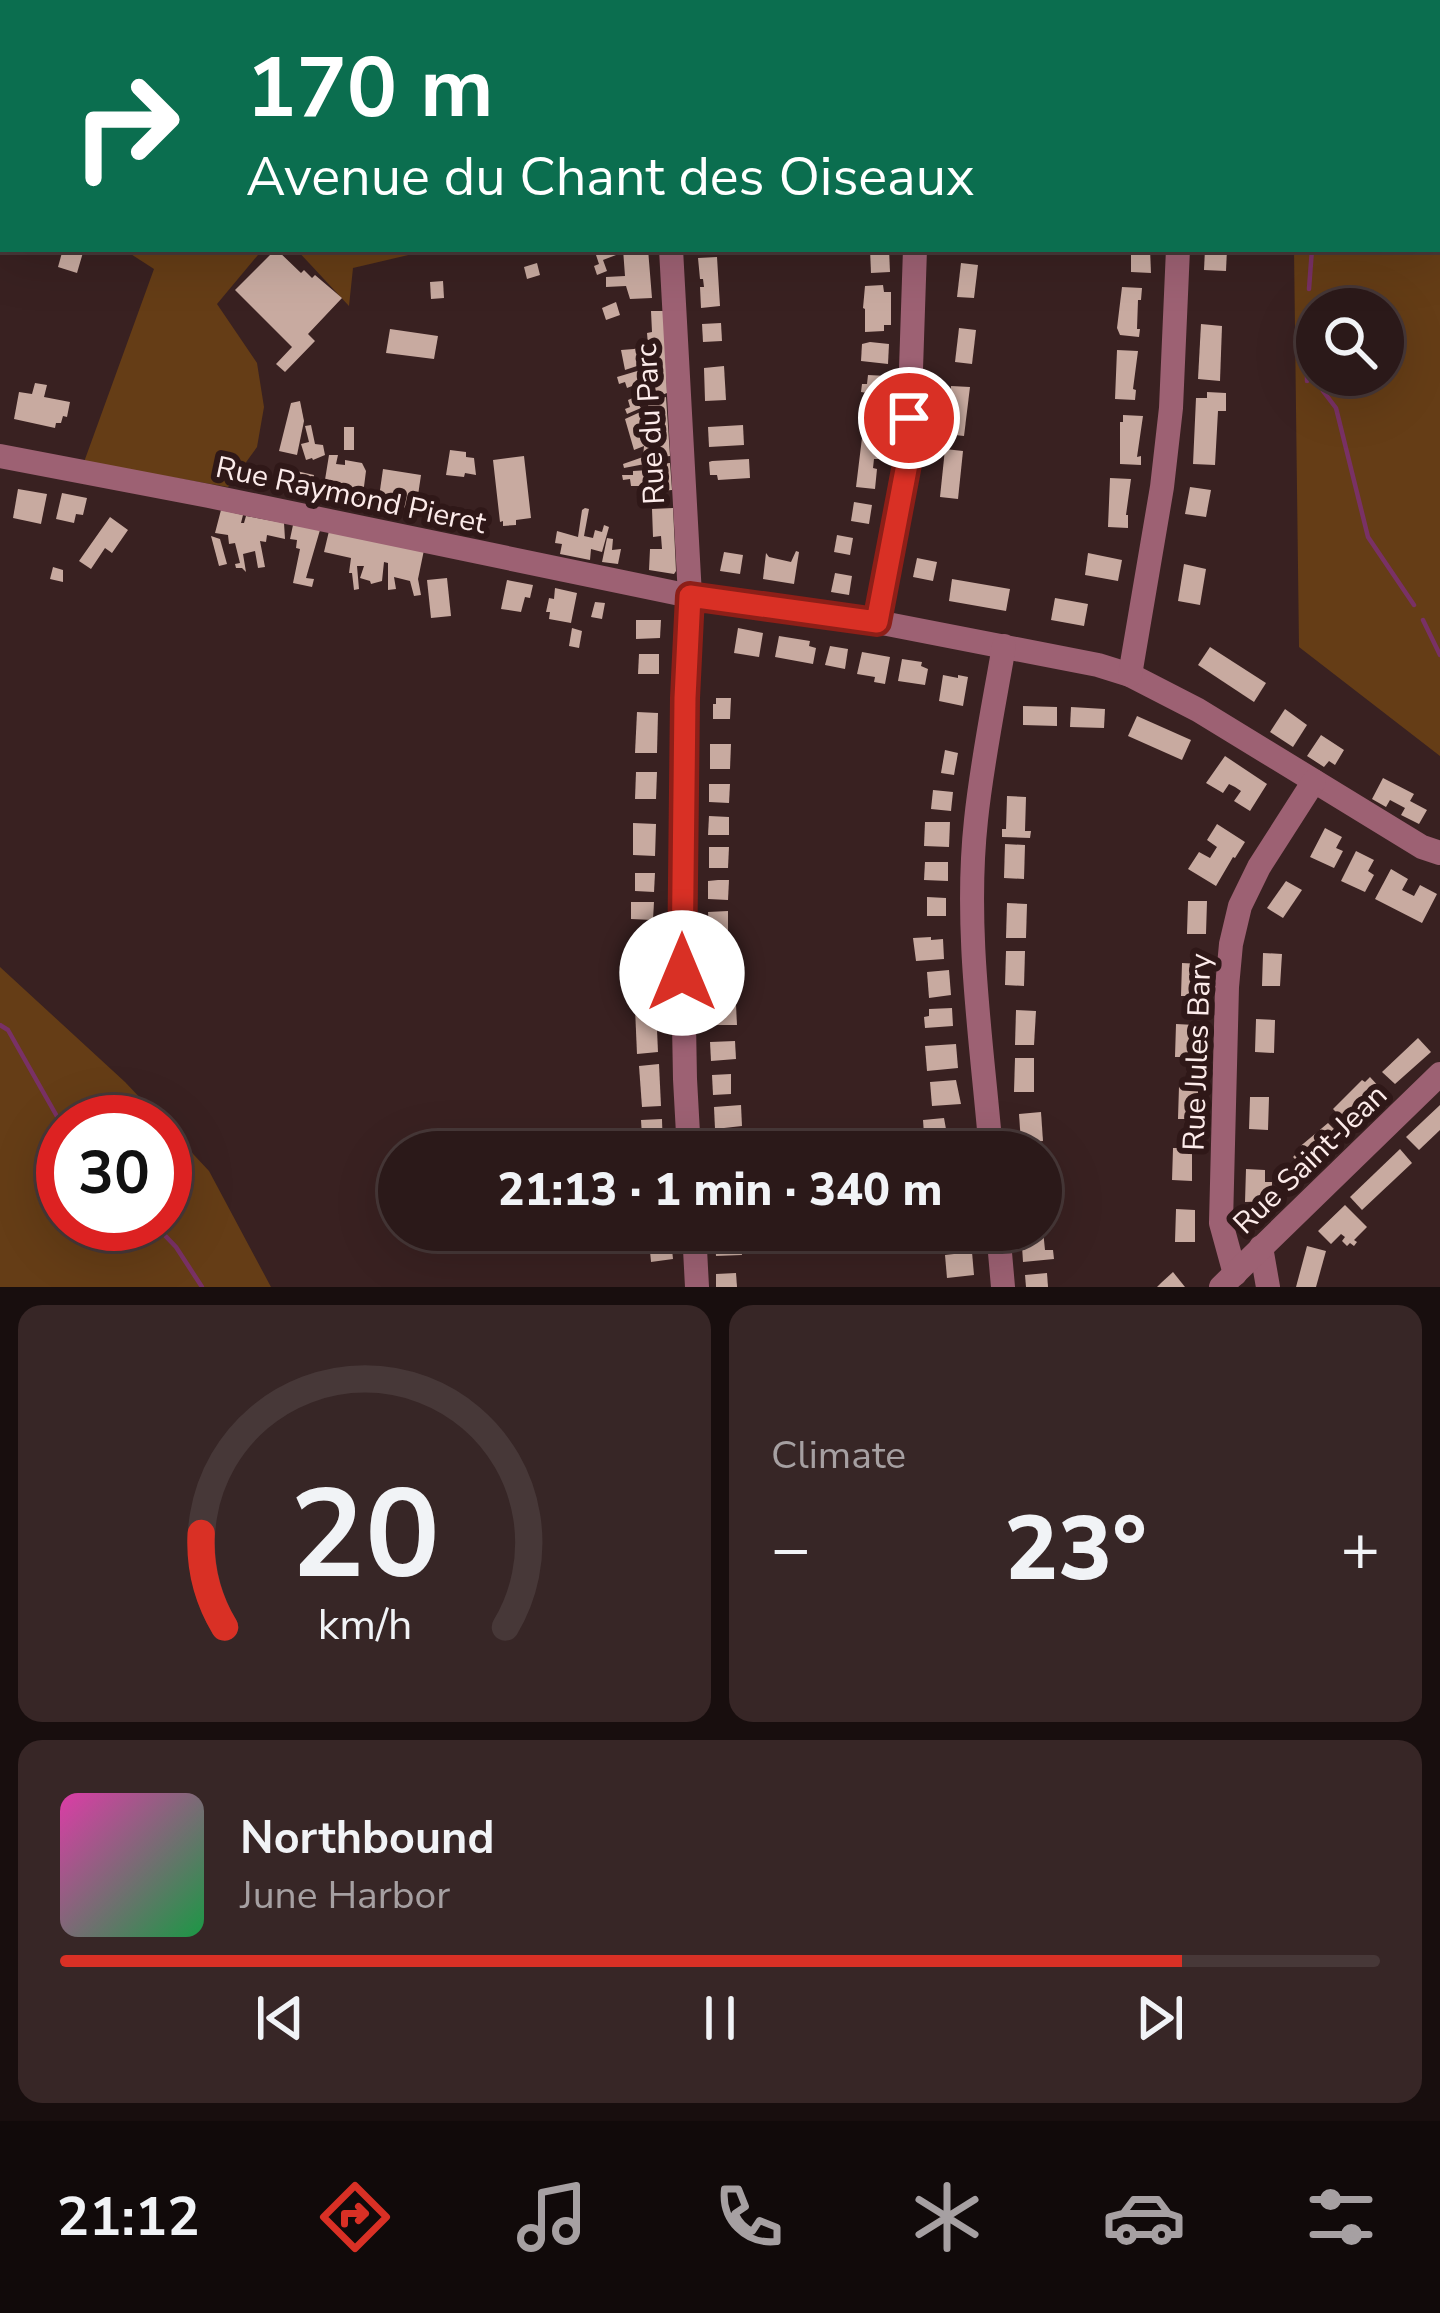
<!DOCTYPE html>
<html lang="en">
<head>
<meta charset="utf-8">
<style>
  :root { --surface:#2b1919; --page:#372626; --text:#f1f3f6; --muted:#a6a0a2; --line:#473838; --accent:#d93025 }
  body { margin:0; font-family:"Nunito Sans",sans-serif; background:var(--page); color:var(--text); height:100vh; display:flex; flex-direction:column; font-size:45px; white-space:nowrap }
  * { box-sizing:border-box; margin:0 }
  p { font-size:39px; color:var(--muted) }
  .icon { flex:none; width:66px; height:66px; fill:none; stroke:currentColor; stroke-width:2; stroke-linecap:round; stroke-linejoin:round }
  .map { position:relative; height:1287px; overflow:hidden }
  .side { display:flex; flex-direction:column; gap:18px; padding:18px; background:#180e0e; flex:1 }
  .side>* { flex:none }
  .banner { position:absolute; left:0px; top:0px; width:1440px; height:252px; box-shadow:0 12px 48px #0002,0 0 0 3px var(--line); background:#0b6e4f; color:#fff; overflow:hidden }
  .controls { position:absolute; left:1296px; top:288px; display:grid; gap:24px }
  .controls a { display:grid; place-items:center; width:108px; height:108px; border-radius:50%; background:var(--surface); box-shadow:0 12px 48px #0002,0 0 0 3px var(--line); font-size:60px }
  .speed { position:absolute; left:36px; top:1095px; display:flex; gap:24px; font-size:60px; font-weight:700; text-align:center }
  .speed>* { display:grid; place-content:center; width:156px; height:156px; border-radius:50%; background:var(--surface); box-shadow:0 12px 48px #0002,0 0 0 3px var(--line); line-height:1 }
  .speed .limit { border:18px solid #d22; background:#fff; color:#111 }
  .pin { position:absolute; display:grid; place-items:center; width:102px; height:102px; color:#fff; margin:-51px; border:6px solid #fff; border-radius:50%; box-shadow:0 3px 12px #0007 }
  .me { position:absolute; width:132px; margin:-66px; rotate:0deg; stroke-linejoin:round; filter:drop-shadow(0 0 9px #0008) }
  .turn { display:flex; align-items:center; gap:42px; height:252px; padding:0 48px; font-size:54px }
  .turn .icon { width:156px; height:156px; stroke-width:2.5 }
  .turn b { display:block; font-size:84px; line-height:102px }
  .big { font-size:90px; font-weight:800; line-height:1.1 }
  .side .widget { flex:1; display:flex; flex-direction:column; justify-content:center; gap:18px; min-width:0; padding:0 42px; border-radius:24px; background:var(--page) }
  .side .dial { align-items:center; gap:0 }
  .dial svg { height:312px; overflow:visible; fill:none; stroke:var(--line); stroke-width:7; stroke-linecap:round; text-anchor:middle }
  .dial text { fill:var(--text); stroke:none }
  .song { display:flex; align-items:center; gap:36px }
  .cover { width:144px; height:144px; border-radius:18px; background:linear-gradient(135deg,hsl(320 70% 55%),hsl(140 70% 35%)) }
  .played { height:12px; border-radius:6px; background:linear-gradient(90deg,var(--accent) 85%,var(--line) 85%) }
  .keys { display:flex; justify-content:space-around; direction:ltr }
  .heat { display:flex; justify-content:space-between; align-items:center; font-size:66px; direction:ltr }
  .side .tiles { flex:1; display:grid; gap:18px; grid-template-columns:1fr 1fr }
  .widget:last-child { grid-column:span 2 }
  .trip { position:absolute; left:378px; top:1131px; width:684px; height:120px; border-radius:60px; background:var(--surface); box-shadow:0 12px 48px #0002,0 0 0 3px var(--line); font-weight:800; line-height:120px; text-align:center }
  .tabs { display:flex; height:192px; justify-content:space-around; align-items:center; background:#110a0a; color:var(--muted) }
  .tabs .icon { width:84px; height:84px }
  .tabs .current { color:var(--accent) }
  .tabs b { font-size:54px; color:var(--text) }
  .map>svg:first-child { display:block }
  .green { fill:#653d16; fill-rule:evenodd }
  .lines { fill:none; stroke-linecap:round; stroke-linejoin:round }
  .stream { stroke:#793165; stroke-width:4.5 }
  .building { fill:#c8aaa0 }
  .minor { stroke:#9d6173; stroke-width:24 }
  .route-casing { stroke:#8d1f18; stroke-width:30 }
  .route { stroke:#d93025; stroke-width:21 }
  .labels { text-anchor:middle; stroke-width:12; stroke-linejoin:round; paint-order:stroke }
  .street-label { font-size:30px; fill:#fcebea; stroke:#2f1818 }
</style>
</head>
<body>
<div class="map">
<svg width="1440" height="1287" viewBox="0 0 1440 1287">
  <rect width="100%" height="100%" fill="#392121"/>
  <g class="green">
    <polygon points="228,0 522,0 521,3 229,3"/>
    <path d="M 1326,0 L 1440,0 L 1440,756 L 1299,647 L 1294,249 L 1437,249 L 1437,3 L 1325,3 ZM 1317,309 L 1383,309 L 1383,375 L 1317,375 Z"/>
    <polygon points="123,249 263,249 217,304 257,363 264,407 257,447 228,487 84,462 154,269"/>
    <polygon points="296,249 434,249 353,268 349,306"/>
    <polygon points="0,967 125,1082 163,1122 63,1122 63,1224 165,1224 165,1124 209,1171 271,1287 0,1287"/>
  </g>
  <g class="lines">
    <g class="stream">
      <polyline points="1309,289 1312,249"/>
      <polyline points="1307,381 1307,310"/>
      <polyline points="1323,391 1336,408 1368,537 1414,605"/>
      <polyline points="1423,620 1440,655"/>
      <polyline points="0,1025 8,1030 63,1127"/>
      <polyline points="154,1224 176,1247 202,1287"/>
    </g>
  </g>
  <g class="building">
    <polygon points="63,249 84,249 77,273 58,267"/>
    <polygon points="276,249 301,273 304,270 312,278 315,275 342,298 308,334 315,341 285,372 276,364 292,347 235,290"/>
    <polygon points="614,249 616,255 603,260 607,271 597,275 594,266 599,264 596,255"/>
    <polygon points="623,249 648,249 652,298 630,299 626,286 606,287 606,277 625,276"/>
    <polygon points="870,249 889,249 890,272 871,273"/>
    <polygon points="1131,249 1150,249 1151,273 1131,272"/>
    <polygon points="1205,249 1227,249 1226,271 1204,270"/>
    <polygon points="717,257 720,306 701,308 700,287 704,287 703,279 700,279 698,258"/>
    <polygon points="537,263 540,275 527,279 524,267"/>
    <polygon points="961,263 978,265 974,298 957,297"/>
    <polygon points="443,281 444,298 431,299 430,282"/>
    <polygon points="883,285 884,292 891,292 891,325 884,325 884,331 865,332 865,309 863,308 865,286"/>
    <polygon points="1122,287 1142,288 1141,300 1138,300 1137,329 1140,329 1139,337 1120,335 1117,328"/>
    <polygon points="616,302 620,315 606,320 602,308"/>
    <polygon points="651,311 664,311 667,393 638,404 641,408 627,414 625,409 630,407 628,400 635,397 633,393 647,388 645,381 627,388 625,382 619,384 617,377 644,369 643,364 625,370 621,350 634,349 648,345 647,333 652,332"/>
    <polygon points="721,323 722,341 703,342 702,324"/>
    <polygon points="1201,324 1222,326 1220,381 1198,379"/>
    <polygon points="959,328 976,330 972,364 955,362"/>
    <polygon points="390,329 438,336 434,359 386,353"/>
    <polygon points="870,342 889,344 888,364 861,361 862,344"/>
    <polygon points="1117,350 1138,351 1133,389 1136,390 1135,400 1115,399"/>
    <polygon points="724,366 726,400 705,401 704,368"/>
    <polygon points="868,375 887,376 886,396 861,392 862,384 867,384"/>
    <polygon points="35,383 47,385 44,397 70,402 67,417 63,416 61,423 56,423 55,428 14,419 19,392 32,394"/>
    <polygon points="951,386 970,387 964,436 946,434"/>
    <polygon points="1207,392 1226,393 1226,411 1218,411 1215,465 1193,464 1196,398 1207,398"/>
    <polygon points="666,397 670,456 650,458 650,463 624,468 623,464 643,457 644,446 634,450 625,419 649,408 647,402"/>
    <polygon points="300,401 304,421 297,455 279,451 291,403"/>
    <polygon points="866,407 886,409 884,427 864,425"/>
    <polygon points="1123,415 1143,416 1137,457 1141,456 1141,465 1120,464 1120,422 1123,422"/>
    <polygon points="311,425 315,444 323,445 325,455 313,460 312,458 306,460 301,444 309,442 305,426"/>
    <polygon points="743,425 744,445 709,447 708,427"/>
    <rect x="344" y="427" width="10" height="23"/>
    <polygon points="862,438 882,441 879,459 874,459 873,468 877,469 875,489 856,487"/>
    <polygon points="945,449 963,451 958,499 940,497"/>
    <polygon points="450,450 466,452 466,457 474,458 476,475 465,473 464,477 446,475"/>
    <polygon points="329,455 338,455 336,464 345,465 345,460 362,463 366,471 362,502 326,497 327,486 324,486"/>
    <polygon points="524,456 531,518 516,520 516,525 503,526 503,521 500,522 493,460"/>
    <polygon points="749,459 750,478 718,480 717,475 710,475 709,462 712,461"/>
    <polygon points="670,463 672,490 650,492 650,486 631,486 630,479 623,480 622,475 633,475 633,471 649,470 649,464"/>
    <polygon points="283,468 314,475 313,480 318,482 316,494 279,489"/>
    <polygon points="383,469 421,475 416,509 378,504"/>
    <polygon points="1110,478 1131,479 1126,515 1128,515 1128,528 1108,527"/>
    <polygon points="1190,487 1211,490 1206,517 1185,514"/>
    <polygon points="18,489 47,494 41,524 13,518"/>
    <polygon points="62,493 87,498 83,515 76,514 74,523 56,519"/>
    <polygon points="854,502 872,505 869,524 851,521"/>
    <polygon points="585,508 589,509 584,536 593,538 595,530 602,532 604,525 609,527 602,552 591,549 590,560 560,554 562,544 555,543 557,531 578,537 582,510"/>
    <polygon points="673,508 676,571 674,574 649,570 650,549 662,549 661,536 653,537 652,509"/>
    <polygon points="221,510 243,515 241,523 244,523 246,516 284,523 285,539 267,535 266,542 260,541 265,567 258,568 255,551 243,554 246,572 242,568 236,568 235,564 240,563 235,543 229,544 228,535 215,533"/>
    <polygon points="110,517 128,530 112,553 105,548 91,569 79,561"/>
    <polygon points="293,525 320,530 306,578 314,579 312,587 293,583 300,549 296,548 297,540 290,539"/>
    <polygon points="329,531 424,550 418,579 421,595 414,596 410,581 394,577 396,589 388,590 388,563 384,562 382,581 371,584 370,581 360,578 364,566 357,566 359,589 354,590 352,573 349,573 351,558 324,552"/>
    <polygon points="837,535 853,538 850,555 834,552"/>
    <polygon points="211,536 220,539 227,564 219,566"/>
    <polygon points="607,538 613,539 612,550 621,549 618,564 602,562"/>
    <polygon points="796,551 799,552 794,584 763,579 766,553 769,557 791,562"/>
    <polygon points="724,552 743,555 740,574 720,571"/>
    <polygon points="1088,553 1122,560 1118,581 1085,575"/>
    <polygon points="917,558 937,562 933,581 913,577"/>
    <polygon points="1184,564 1206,569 1200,605 1178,601"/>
    <polygon points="53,567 63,570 63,582 50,579"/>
    <polygon points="835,573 852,576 849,595 831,592"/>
    <polygon points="447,578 451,616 431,618 427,580"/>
    <polygon points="952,579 1010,589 1006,611 949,601"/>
    <polygon points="507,580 533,585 530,598 525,597 521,612 501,609"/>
    <polygon points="555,588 577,593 571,623 549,619 550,612 546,612 549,598 554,599"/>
    <polygon points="1055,598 1088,604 1084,626 1051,620"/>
    <polygon points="595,602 605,603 602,619 591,617"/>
    <polygon points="636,620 661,620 660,638 636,639"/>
    <polygon points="572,628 582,631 579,648 569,646"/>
    <polygon points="738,628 763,633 759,657 734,653"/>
    <polygon points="779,636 810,641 809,646 816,648 813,664 775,657"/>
    <polygon points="830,646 848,649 845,669 825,665"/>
    <polygon points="1210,647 1266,683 1254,702 1198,665"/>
    <polygon points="862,652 890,657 885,684 874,682 875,677 857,674"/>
    <polygon points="639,654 659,654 659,674 638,674"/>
    <polygon points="902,659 922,662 921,666 928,669 925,685 898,681"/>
    <polygon points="943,675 958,678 958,675 968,677 963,706 939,701"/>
    <polygon points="716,698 731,698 730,719 713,719 713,704 716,704"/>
    <polygon points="1023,706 1057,707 1057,726 1023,725"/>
    <polygon points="1071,707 1105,709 1104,728 1070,727"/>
    <polygon points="1285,709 1307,725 1293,747 1270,732"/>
    <polygon points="637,712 658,713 657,753 635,753"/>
    <polygon points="1137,716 1191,740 1182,760 1128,736"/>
    <polygon points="1321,735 1344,750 1335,765 1329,761 1324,767 1307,756"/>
    <polygon points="710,744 731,744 730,769 710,769"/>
    <polygon points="945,750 958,753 954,775 941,773"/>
    <polygon points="1225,756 1267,784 1250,811 1234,801 1241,791 1235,787 1229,784 1223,793 1206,783"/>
    <polygon points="636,772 657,772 656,799 635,799"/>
    <polygon points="1383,778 1414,794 1410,801 1427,810 1419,824 1401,815 1405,808 1390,800 1386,807 1372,799"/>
    <polygon points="709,784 730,784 729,803 709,802"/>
    <polygon points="933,790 953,792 951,811 931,809"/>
    <polygon points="1007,796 1026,797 1025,831 1031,831 1030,838 1002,837 1002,829 1006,829"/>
    <polygon points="709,816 729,817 729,835 708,835"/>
    <polygon points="925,822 950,822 949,847 924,846"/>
    <polygon points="633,823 656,824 655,856 633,855"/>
    <polygon points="1217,824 1245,842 1235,858 1233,857 1216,886 1188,869 1199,852 1210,858 1217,847 1207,840"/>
    <polygon points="1325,828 1342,837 1336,848 1343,851 1334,868 1310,857"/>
    <polygon points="1005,844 1025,845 1024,879 1004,878"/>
    <polygon points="709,847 729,847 728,868 709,868"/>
    <polygon points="1356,851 1374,860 1368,871 1374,875 1365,892 1341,881"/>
    <polygon points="925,862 948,862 948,881 924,880"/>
    <polygon points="1391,869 1408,879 1402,890 1414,896 1420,885 1437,894 1422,923 1375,899"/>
    <polygon points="635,873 655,873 654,892 635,891"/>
    <polygon points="718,880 729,880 728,900 708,899 708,881"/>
    <polygon points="1286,881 1302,890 1283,918 1267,908"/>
    <polygon points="927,897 946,898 946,916 927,916"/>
    <polygon points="1188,901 1207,901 1206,934 1187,934"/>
    <polygon points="631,902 654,902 653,920 631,919"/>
    <polygon points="1007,903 1027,904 1026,938 1006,938"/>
    <polygon points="728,911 728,931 709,931 708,912"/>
    <polygon points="931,937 931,940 943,939 944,959 916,961 913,938"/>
    <polygon points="654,940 654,972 632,973 630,942"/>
    <polygon points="731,943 731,962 706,963 709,944"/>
    <polygon points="1006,951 1025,951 1024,986 1005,985"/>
    <polygon points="1263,953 1282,954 1280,986 1262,986"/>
    <polygon points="1182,963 1201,964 1201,996 1181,996"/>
    <polygon points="949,970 951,995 929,998 927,972"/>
    <polygon points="731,975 732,993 710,995 709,976"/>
    <polygon points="710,1005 736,1005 737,1025 711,1025"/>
    <polygon points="656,1007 658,1052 637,1054 635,1008"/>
    <polygon points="952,1008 953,1026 925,1028 924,1017 929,1016 929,1009"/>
    <polygon points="1016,1010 1036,1011 1034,1045 1015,1045"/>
    <polygon points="1256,1019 1275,1020 1274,1053 1255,1052"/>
    <polygon points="1176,1024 1195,1025 1194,1057 1175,1057"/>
    <polygon points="1418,1038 1431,1052 1395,1084 1382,1072"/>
    <polygon points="735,1041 736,1059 711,1061 710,1042"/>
    <polygon points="956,1044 958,1068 927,1071 925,1046"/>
    <polygon points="1015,1058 1034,1058 1034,1092 1014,1092"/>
    <polygon points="659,1064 661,1106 642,1107 639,1066"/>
    <polygon points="731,1074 731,1094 713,1095 712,1075"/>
    <polygon points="1370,1077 1381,1089 1346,1122 1333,1109 1362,1080 1365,1082"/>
    <polygon points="956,1080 961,1104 932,1106 930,1082"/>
    <polygon points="1179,1086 1198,1086 1198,1119 1178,1119"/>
    <polygon points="1250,1097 1269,1097 1268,1130 1249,1129"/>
    <polygon points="741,1105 742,1126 715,1129 714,1107"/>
    <polygon points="1440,1105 1440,1130 1419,1150 1406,1137"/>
    <polygon points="1041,1112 1043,1141 1021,1143 1019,1114"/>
    <polygon points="944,1118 946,1129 962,1128 964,1152 931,1152 930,1133 924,1134 923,1120"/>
    <polygon points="662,1119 663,1152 643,1152 641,1120"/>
    <polygon points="1328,1123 1342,1137 1306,1170 1293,1157 1299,1151 1297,1149"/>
    <polygon points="736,1140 737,1152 716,1152 716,1142"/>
    <polygon points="1173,1148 1192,1148 1192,1181 1172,1180"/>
    <polygon points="1400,1149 1412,1163 1362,1210 1350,1197"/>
    <polygon points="1246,1169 1265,1170 1265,1182 1272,1182 1272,1201 1245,1202"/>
    <polygon points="1345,1205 1367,1227 1354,1240 1357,1242 1354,1246 1350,1243 1347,1246 1342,1241 1345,1237 1341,1234 1331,1244 1318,1231"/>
    <polygon points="1176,1209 1195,1210 1195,1242 1175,1242"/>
    <polygon points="648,1230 670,1230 673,1259 651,1262"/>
    <polygon points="714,1230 739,1230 742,1255 716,1256"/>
    <polygon points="940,1230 971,1230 972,1241 941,1244"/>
    <polygon points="1021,1230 1043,1230 1045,1250 1053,1250 1054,1259 1023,1262"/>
    <polygon points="1307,1246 1326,1251 1316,1287 1296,1287"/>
    <polygon points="972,1252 974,1275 947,1278 945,1255"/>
    <polygon points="1173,1272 1185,1287 1157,1287 1161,1283"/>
    <polygon points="736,1273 737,1287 716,1287 716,1274"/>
    <polygon points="1047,1273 1048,1287 1026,1287 1025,1275"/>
  </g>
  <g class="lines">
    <g class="minor">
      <polyline points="657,0 658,3"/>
      <polyline points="917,3 918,0"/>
      <polyline points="1192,3 1193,0"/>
      <polyline points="671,249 690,596 686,658 681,858 685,1079 689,1152"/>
      <polyline points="0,456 209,496 690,596 877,622 1098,665 1130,675 1198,710 1422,847 1440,853"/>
      <polyline points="877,622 908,459 915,249"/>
      <polyline points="1130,675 1162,487 1171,408 1178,249"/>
      <path d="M 991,1152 C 982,1043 964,930 976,820 C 982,762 994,704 1004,646"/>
      <polyline points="694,1230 697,1287"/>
      <polyline points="998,1230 1003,1287"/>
      <polyline points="1261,1247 1268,1287"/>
      <polyline points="1235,1274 1221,1223 1227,987 1231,944 1240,906 1259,867 1314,781"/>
      <polyline points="1221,1287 1440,1074"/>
    </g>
  </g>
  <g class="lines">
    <defs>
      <polyline id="route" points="682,973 685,698 690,596 877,622 908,459 909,418"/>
    </defs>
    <use href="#route" class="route-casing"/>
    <use href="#route" class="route"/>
  </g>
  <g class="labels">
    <g class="street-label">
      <text transform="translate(650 424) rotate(-93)" y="10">Rue du Parc</text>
      <text transform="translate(351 495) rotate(12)" y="10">Rue Raymond Pieret</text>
      <text transform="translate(1197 1052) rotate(-88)" y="10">Rue Jules Bary</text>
      <text transform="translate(1310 1159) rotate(-44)" y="10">Rue Saint-Jean</text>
    </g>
  </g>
</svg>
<div class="controls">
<a><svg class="icon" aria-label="search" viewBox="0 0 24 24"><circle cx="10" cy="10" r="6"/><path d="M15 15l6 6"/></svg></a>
</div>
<div class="speed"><div class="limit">30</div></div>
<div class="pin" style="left:909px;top:418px;background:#d93025"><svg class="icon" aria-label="arrive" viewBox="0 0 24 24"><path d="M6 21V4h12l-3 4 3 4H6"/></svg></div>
<svg class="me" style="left:682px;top:973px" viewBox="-20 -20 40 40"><circle r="19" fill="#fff"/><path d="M0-13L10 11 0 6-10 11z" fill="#d93025"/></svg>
<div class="trip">21:13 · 1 min · 340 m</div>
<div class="banner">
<div class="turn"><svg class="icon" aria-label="right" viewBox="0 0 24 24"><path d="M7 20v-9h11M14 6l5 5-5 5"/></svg><div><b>170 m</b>Avenue du Chant des Oiseaux</div></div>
</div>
</div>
<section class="side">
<div class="tiles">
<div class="widget dial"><svg viewBox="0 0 100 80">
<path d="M14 69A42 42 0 1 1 86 69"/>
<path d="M14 69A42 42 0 0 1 8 45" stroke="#d93025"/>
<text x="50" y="56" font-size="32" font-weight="700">20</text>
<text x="50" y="72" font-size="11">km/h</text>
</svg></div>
<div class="widget"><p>Climate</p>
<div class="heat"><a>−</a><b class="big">23°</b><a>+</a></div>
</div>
<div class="widget">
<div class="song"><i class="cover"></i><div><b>Northbound</b><p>June Harbor</p></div></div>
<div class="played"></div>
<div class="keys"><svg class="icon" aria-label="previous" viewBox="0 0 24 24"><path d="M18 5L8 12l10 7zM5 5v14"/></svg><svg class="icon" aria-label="pause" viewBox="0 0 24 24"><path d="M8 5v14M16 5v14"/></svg><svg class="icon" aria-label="next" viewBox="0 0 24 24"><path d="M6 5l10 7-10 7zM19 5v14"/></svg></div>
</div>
</div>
</section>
<nav class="tabs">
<b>21:12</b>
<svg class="icon current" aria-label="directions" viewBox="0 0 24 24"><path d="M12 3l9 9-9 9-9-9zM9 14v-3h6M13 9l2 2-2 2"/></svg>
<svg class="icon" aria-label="music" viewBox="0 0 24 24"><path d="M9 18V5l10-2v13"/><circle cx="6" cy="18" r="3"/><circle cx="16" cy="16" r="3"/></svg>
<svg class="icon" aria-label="phone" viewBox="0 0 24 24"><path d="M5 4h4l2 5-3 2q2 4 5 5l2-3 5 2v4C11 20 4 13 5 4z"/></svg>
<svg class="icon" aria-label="climate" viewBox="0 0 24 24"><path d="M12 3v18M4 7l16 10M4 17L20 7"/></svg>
<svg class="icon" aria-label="car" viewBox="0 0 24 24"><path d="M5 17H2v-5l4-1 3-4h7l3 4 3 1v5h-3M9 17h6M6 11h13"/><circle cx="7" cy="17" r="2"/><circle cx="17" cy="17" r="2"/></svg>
<svg class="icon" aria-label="filters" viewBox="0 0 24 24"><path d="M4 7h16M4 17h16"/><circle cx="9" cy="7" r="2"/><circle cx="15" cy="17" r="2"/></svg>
</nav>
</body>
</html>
